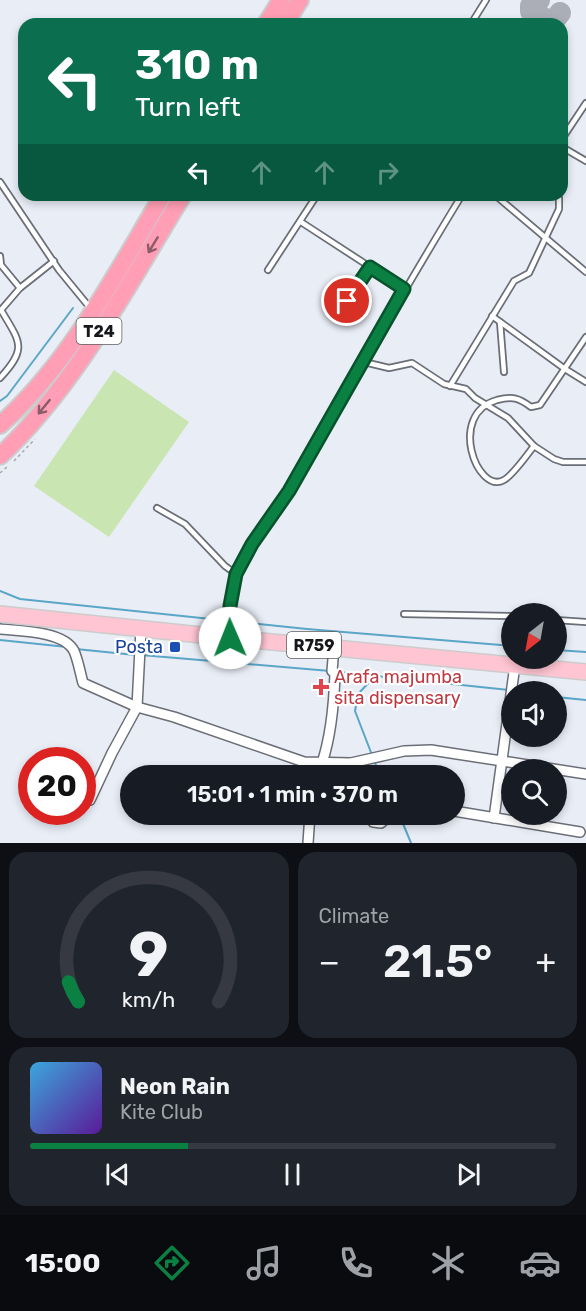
<!DOCTYPE html>
<html lang="en">
<head>
<meta charset="utf-8">
<style>
  :root { --surface:#171b24; --page:#20242c; --text:#f1f3f6; --muted:#9ea1a6; --line:#363941; --accent:#0b8043 }
  body { margin:0; font-family:Rubik,sans-serif; background:var(--page); color:var(--text); height:100vh; display:flex; flex-direction:column; font-size:22px; white-space:nowrap }
  * { box-sizing:border-box; margin:0 }
  p { font-size:20px; color:var(--muted) }
  .icon { flex:none; width:33px; height:33px; fill:none; stroke:currentColor; stroke-width:2; stroke-linecap:round; stroke-linejoin:round }
  .map { position:relative; height:843px; overflow:hidden }
  .panel { display:flex; flex-direction:column; gap:9px; padding:9px; background:#0d0f14; flex:1 }
  .panel>* { flex:none }
  .top-card { position:absolute; left:18px; top:18px; width:550px; height:183px; border-radius:18px; box-shadow:0 3px 9px #0003; background:#0b6e4f; color:#fff; overflow:hidden }
  .needle { width:39px; rotate:211deg }
  .fabs { position:absolute; left:501px; top:603px; display:grid; gap:12px }
  .fabs a { display:grid; place-items:center; width:66px; height:66px; border-radius:50%; background:var(--surface); box-shadow:0 3px 9px #0003; font-size:30px }
  .speed { position:absolute; left:18px; top:747px; display:flex; gap:12px; font-size:30px; font-weight:700; text-align:center }
  .speed>* { display:grid; place-content:center; width:78px; height:78px; border-radius:50%; background:var(--surface); box-shadow:0 3px 9px #0003; line-height:1 }
  .speed .limit { border:9px solid #d22; background:#fff; color:#111 }
  .pin { position:absolute; display:grid; place-items:center; width:51px; height:51px; color:#fff; margin:-26px; border:3px solid #fff; border-radius:50%; box-shadow:0 2px 6px #0007 }
  .me { position:absolute; width:66px; margin:-33px; rotate:359deg; stroke-linejoin:round; filter:drop-shadow(0 0 4px #0008) }
  .turn { display:flex; align-items:center; gap:21px; height:126px; padding:0 18px; font-size:27px }
  .turn .icon { width:78px; height:78px; stroke-width:2.5 }
  .turn b { display:block; font-size:42px; line-height:51px }
  .lanes { display:flex; align-items:center; height:57px; padding:0 18px; background:#0003; justify-content:center; gap:30px; direction:ltr }
  .lanes .off { opacity:.35 }
  .big { font-size:45px; font-weight:600; line-height:1.1 }
  .panel .card { flex:1; display:flex; flex-direction:column; justify-content:center; gap:9px; min-width:0; padding:0 21px; border-radius:18px; background:var(--page) }
  .panel .dial { align-items:center; gap:0 }
  .dial svg { height:156px; overflow:visible; fill:none; stroke:var(--line); stroke-width:7; stroke-linecap:round; text-anchor:middle }
  .dial text { fill:var(--text); stroke:none }
  .song { display:flex; align-items:center; gap:18px }
  .cover { width:72px; height:72px; border-radius:9px; background:linear-gradient(135deg,hsl(200 70% 55%),hsl(270 70% 35%)) }
  .played { height:6px; border-radius:3px; background:linear-gradient(90deg,var(--accent) 30%,var(--line) 30%) }
  .keys { display:flex; justify-content:space-around; direction:ltr }
  .heat { display:flex; justify-content:space-between; align-items:center; font-size:33px; direction:ltr }
  .panel .tiles { flex:1; display:grid; gap:9px; grid-template-columns:1fr 1fr }
  .card:last-child { grid-column:span 2 }
  .trip { position:absolute; left:120px; top:765px; width:345px; height:60px; border-radius:30px; background:var(--surface); box-shadow:0 3px 9px #0003; font-weight:600; line-height:60px; text-align:center }
  .tabs { display:flex; height:96px; justify-content:space-around; align-items:center; background:#090b0e; color:var(--muted) }
  .tabs .icon { width:42px; height:42px }
  .tabs .current { color:var(--accent) }
  .tabs b { font-size:27px; color:var(--text) }
  .map>svg:first-child { display:block }
  .green { fill:#c9e6b2 }
  .lines { fill:none; stroke-linecap:round; stroke-linejoin:round }
  .stream { stroke:#59a6c7; stroke-width:2 }
  .taxiway { stroke:#abaeb6; stroke-width:22 }
  .lane-casing { stroke:#6a6e76; stroke-width:8 }
  .street-casing { stroke:#6a6e76; stroke-width:12 }
  .primary-casing { stroke:#cccccd; stroke-width:18 }
  .highway-casing { stroke:#cccccd; stroke-width:20 }
  .path { stroke:#a5a9b0; stroke-width:1.5; stroke-dasharray:3 3; stroke-linecap:butt }
  .lane { stroke:#fff; stroke-width:4.5 }
  .street { stroke:#fff; stroke-width:9 }
  .primary { stroke:#ffc5d2; stroke-width:15 }
  .highway { stroke:#ff9eb4; stroke-width:16 }
  .oneway { stroke:#8a5b68 }
  .route-casing { stroke:#07532c; stroke-width:15 }
  .route { stroke:#0b8043; stroke-width:10 }
  .transit-dot { fill:#1a4fb4; stroke:#fff; stroke-width:2 }
  .health-dot { fill:#e0444e; stroke:#fff; stroke-width:2 }
  .labels { text-anchor:middle; stroke-width:4.5; stroke-linejoin:round; paint-order:stroke }
  .shield { fill:#fff; stroke:#5c5d5f; stroke-width:1.5 }
  .shield-label { font-size:16px; font-weight:bold; fill:#16181b }
  .transit-label { font-size:18px; fill:#164399; stroke:#fff; text-anchor:end }
  .health-label { font-size:18px; fill:#be3a42; stroke:#fff; text-anchor:start }
</style>
</head>
<body>
<div class="map">
<svg width="586" height="843" viewBox="0 0 586 843">
  <rect width="100%" height="100%" fill="#e9edf6"/>
  <polygon class="green" points="114,370 189,422 109,537 34,486"/>
  <g class="lines">
    <g class="stream">
      <polyline points="0,401 7,396 73,308"/>
      <polyline points="0,591 20,599 307,629 512,646"/>
      <polyline points="0,640 67,647"/>
      <polyline points="76,649 135,655"/>
      <polyline points="556,650 586,652"/>
      <polyline points="141,655 330,671"/>
      <polyline points="338,672 509,690"/>
      <polyline points="556,697 586,700"/>
      <polyline points="372,755 355,711 358,694 375,676"/>
      <polyline points="374,761 381,776"/>
      <polyline points="399,814 411,843"/>
    </g>
    <polyline class="taxiway" points="539,0 531,6 531,11 552,23 560,13"/>
    <defs>
      <g id="lane">
        <polyline points="471,24 486,0"/>
        <polyline points="562,139 586,103"/>
        <polyline points="562,147 586,161"/>
        <polyline points="0,182 59,270 91,309"/>
        <polyline points="495,195 586,272"/>
        <polyline points="301,222 404,289"/>
        <polyline points="0,256 1,265 20,288"/>
        <polyline points="268,270 317,195"/>
        <polyline points="347,301 370,267"/>
        <polyline points="492,316 565,369 586,382"/>
        <polyline points="500,322 504,372"/>
        <polyline points="364,362 389,368 412,363 444,384 466,389 475,398 508,418 534,446 554,459 563,462 586,462"/>
        <path d="M 0,378 C 28,348 20,342 1,310 L 20,288 L 54,261"/>
        <polyline points="450,386 514,281 529,273 559,209 559,198"/>
        <path d="M 534,446 C 527,455 513,475 504,480 C 477,495 447,414 497,400 C 513,396 519,398 531,407 L 540,405 L 586,337"/>
        <polyline points="157,508 185,524 225,566 236,574"/>
        <polyline points="404,614 512,616"/>
        <polyline points="556,620 586,622"/>
        <path d="M 230,636 C 229,616 229,593 237,573 C 250,538 278,510 297,477 C 351,383 405,288 462,195"/>
      </g>
      <g id="street">
        <path d="M 0,629 C 20,631 64,631 74,651 C 78,660 80,672 83,683 L 137,707 L 174,717 L 304,762 L 351,763 L 404,751 L 431,750 L 586,774"/>
        <polyline points="351,763 355,776"/>
        <path d="M 317,776 C 330,747 334,705 335,673 L 332,671 L 334,647"/>
        <polyline points="90,800 112,753 137,707 141,629"/>
        <polyline points="454,811 580,832"/>
        <polyline points="369,814 373,822 381,823 391,814"/>
        <polyline points="494,818 515,665"/>
        <polyline points="308,843 310,814"/>
      </g>
      <polyline id="primary" points="0,614 230,638 586,672"/>
      <g id="highway">
        <polyline points="266,24 281,0"/>
        <polyline points="285,24 300,0"/>
        <path d="M 0,425 C 70,363 115,275 163,195"/>
        <path d="M 0,456 C 76,385 129,283 183,195"/>
      </g>
    </defs>
    <use href="#lane" class="lane-casing"/>
    <use href="#street" class="street-casing"/>
    <use href="#primary" class="primary-casing"/>
    <use href="#highway" class="highway-casing"/>
    <g class="path">
      <polyline points="14,461 35,439"/>
      <polyline points="0,473 8,466"/>
    </g>
    <use href="#lane" class="lane"/>
    <use href="#street" class="street"/>
    <use href="#primary" class="primary"/>
    <use href="#highway" class="highway"/>
  </g>
  <defs><path id="oneway-shaft" d="M-6 0H5M1.5-3L5.5 0L1.5 3" fill="none" stroke-width="1.6" stroke-linecap="round" stroke-linejoin="round" transform="scale(1.5)"/></defs>
  <g class="oneway">
    <use href="#oneway-shaft" transform="translate(153 245) rotate(121)"/>
    <use href="#oneway-shaft" transform="translate(44 407) rotate(129)"/>
  </g>
  <g class="lines">
    <defs>
      <polyline id="route" points="230,638 230,606 236,574 252,544 289,491 404,289 370,267 347,301"/>
    </defs>
    <use href="#route" class="route-casing"/>
    <use href="#route" class="route"/>
  </g>
  <rect class="transit-dot" x="169" y="641" width="12" height="12" rx="3"/>
  <path class="health-dot" d="M318 678h6v6h6v6h-6v6h-6v-6h-6v-6h6z"/>
  <g class="labels">
    <g class="shield">
      <rect x="76.5" y="318" width="45" height="26" rx="4.5"/>
      <rect x="287" y="632" width="54" height="26" rx="4.5"/>
    </g>
    <g class="shield-label">
      <text x="99" y="337">T24</text>
      <text x="314" y="651">R759</text>
    </g>
    <g class="transit-label">
      <text x="163" y="653">Posta</text>
    </g>
    <g class="health-label">
      <text x="334" y="683">Arafa majumba<tspan x="334" dy="21">sita dispensary</tspan></text>
    </g>
  </g>
</svg>
<div class="fabs">
<a><svg class="needle" viewBox="-14 -14 28 28"><path d="M0-13l5 13h-10z" fill="#e53935"/><path d="M0 13l5-13h-10z" fill="#9ea1a6"/></svg></a>
<a><svg class="icon" aria-label="sound" viewBox="0 0 24 24"><path d="M4 9h4l5-4v14l-5-4H4zM17 9q2 3 0 6"/></svg></a>
<a><svg class="icon" aria-label="search" viewBox="0 0 24 24"><circle cx="10" cy="10" r="6"/><path d="M15 15l6 6"/></svg></a>
</div>
<div class="speed"><div class="limit">20</div></div>
<div class="pin" style="left:347px;top:301px;background:#d93025"><svg class="icon" aria-label="arrive" viewBox="0 0 24 24"><path d="M6 21V4h12l-3 4 3 4H6"/></svg></div>
<svg class="me" style="left:230px;top:638px" viewBox="-20 -20 40 40"><circle r="19" fill="#fff"/><path d="M0-13L10 11 0 6-10 11z" fill="#0b8043"/></svg>
<div class="trip">15:01 · 1 min · 370 m</div>
<div class="top-card">
<div class="turn"><svg class="icon" aria-label="left" viewBox="0 0 24 24"><path d="M17 20v-9H6M10 6l-5 5 5 5"/></svg><div><b>310 m</b>Turn left</div></div>
<div class="lanes"><svg class="icon" aria-label="left" viewBox="0 0 24 24"><path d="M17 20v-9H6M10 6l-5 5 5 5"/></svg><svg class="icon off" aria-label="ahead" viewBox="0 0 24 24"><path d="M12 20V5M6 11l6-6 6 6"/></svg><svg class="icon off" aria-label="ahead" viewBox="0 0 24 24"><path d="M12 20V5M6 11l6-6 6 6"/></svg><svg class="icon off" aria-label="right" viewBox="0 0 24 24"><path d="M7 20v-9h11M14 6l5 5-5 5"/></svg></div>
</div>
</div>
<section class="panel">
<div class="tiles">
<div class="card dial"><svg viewBox="0 0 100 80">
<path d="M14 69A42 42 0 1 1 86 69"/>
<path d="M14 69A42 42 0 0 1 9 59" stroke="#0b8043"/>
<text x="50" y="56" font-size="32" font-weight="700">9</text>
<text x="50" y="72" font-size="11">km/h</text>
</svg></div>
<div class="card"><p>Climate</p>
<div class="heat"><a>−</a><b class="big">21.5°</b><a>+</a></div>
</div>
<div class="card">
<div class="song"><i class="cover"></i><div><b>Neon Rain</b><p>Kite Club</p></div></div>
<div class="played"></div>
<div class="keys"><svg class="icon" aria-label="previous" viewBox="0 0 24 24"><path d="M18 5L8 12l10 7zM5 5v14"/></svg><svg class="icon" aria-label="pause" viewBox="0 0 24 24"><path d="M8 5v14M16 5v14"/></svg><svg class="icon" aria-label="next" viewBox="0 0 24 24"><path d="M6 5l10 7-10 7zM19 5v14"/></svg></div>
</div>
</div>
</section>
<nav class="tabs">
<b>15:00</b>
<svg class="icon current" aria-label="directions" viewBox="0 0 24 24"><path d="M12 3l9 9-9 9-9-9zM9 14v-3h6M13 9l2 2-2 2"/></svg>
<svg class="icon" aria-label="music" viewBox="0 0 24 24"><path d="M9 18V5l10-2v13"/><circle cx="6" cy="18" r="3"/><circle cx="16" cy="16" r="3"/></svg>
<svg class="icon" aria-label="phone" viewBox="0 0 24 24"><path d="M5 4h4l2 5-3 2q2 4 5 5l2-3 5 2v4C11 20 4 13 5 4z"/></svg>
<svg class="icon" aria-label="climate" viewBox="0 0 24 24"><path d="M12 3v18M4 7l16 10M4 17L20 7"/></svg>
<svg class="icon" aria-label="car" viewBox="0 0 24 24"><path d="M5 17H2v-5l4-1 3-4h7l3 4 3 1v5h-3M9 17h6M6 11h13"/><circle cx="7" cy="17" r="2"/><circle cx="17" cy="17" r="2"/></svg>
</nav>
</body>
</html>
